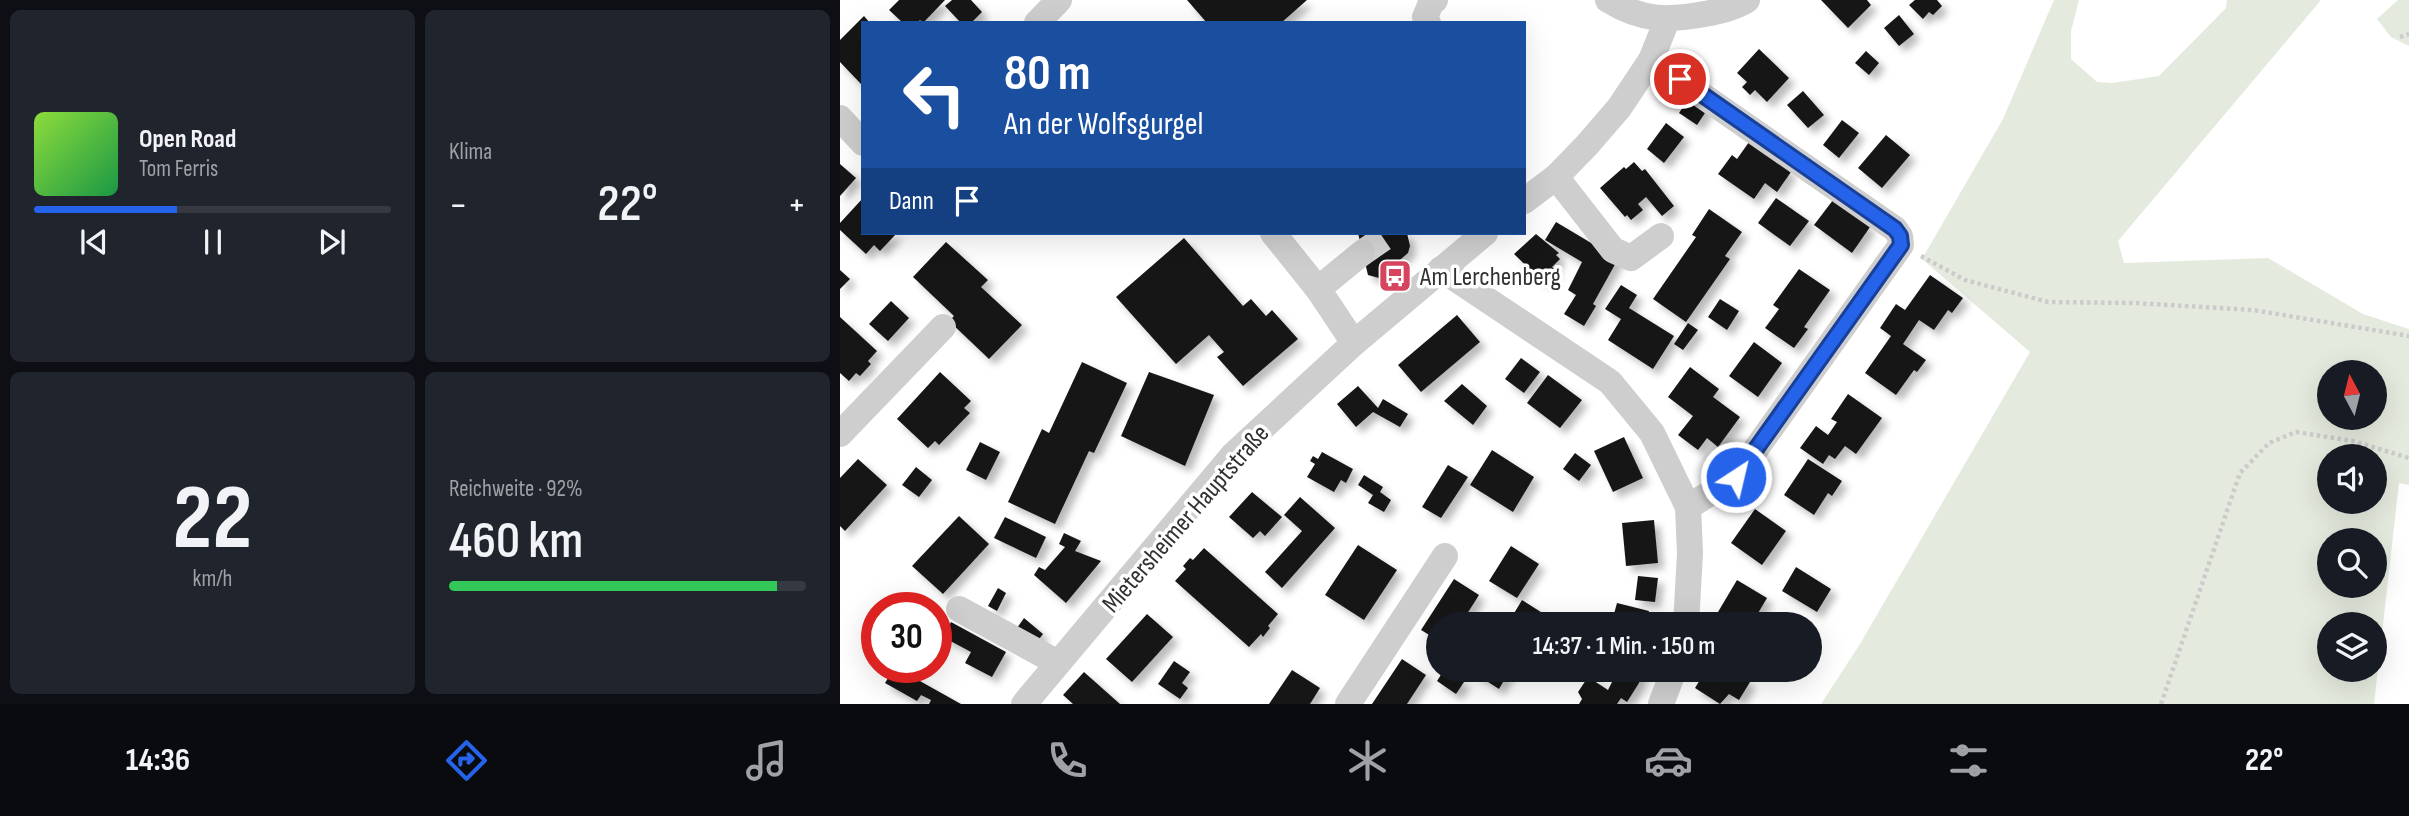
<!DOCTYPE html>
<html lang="de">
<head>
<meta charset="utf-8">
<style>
  :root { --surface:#171b24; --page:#20242c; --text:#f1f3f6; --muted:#9ea1a6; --line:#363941; --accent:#2563eb }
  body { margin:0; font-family:"Sofia Sans Condensed",sans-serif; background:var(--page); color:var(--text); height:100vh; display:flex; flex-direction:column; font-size:26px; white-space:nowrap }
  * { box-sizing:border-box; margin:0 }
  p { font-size:23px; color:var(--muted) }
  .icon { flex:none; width:38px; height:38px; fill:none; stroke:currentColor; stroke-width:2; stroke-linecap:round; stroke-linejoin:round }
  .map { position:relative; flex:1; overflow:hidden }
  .sheet { display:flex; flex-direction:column; gap:10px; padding:10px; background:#0d0f14; width:840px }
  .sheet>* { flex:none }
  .guide { position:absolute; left:21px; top:21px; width:665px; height:214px; border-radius:0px; box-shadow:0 7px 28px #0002; background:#1a4fa0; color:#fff; overflow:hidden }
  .needle { width:46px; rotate:353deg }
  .controls { position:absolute; left:1477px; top:360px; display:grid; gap:14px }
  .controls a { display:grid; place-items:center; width:70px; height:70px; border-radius:50%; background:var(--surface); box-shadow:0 7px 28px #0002; font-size:35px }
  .speed { position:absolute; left:21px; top:592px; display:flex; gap:14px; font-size:35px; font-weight:700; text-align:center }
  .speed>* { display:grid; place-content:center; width:91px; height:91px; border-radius:50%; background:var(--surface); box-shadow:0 7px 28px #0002; line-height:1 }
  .speed .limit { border:10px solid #d22; background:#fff; color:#111 }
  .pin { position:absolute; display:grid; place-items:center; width:60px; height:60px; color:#fff; margin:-30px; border:4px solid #fff; border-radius:50%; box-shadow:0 2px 7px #0007 }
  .me { position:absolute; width:77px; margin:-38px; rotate:35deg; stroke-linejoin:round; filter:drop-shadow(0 0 5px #0008) }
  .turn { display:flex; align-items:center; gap:24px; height:147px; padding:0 28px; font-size:32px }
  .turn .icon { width:91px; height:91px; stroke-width:2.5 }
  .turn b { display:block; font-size:49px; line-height:60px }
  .then { display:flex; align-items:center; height:66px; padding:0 28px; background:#0003; gap:14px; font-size:26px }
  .big { font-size:52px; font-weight:600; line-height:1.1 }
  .sheet .widget { flex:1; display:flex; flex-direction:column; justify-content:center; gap:10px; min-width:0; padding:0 24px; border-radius:10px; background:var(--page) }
  .sheet .dial { align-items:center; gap:0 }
  .dial b { font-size:91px; line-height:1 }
  .song { display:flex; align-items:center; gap:21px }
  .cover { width:84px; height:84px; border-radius:10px; background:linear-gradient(135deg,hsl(90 70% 55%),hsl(140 70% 35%)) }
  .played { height:7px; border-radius:4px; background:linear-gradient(90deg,var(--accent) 40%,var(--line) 40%) }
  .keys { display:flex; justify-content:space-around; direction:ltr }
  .heat { display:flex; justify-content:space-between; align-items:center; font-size:38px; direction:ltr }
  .charge { height:10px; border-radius:5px; background:linear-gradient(90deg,#34c759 92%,var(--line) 0) }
  .sheet .tiles { flex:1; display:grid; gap:10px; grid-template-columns:repeat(2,1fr) }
  .trip { position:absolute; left:586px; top:612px; width:396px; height:70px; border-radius:35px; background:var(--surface); box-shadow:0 7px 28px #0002; font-weight:600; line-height:70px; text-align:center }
  .menu { display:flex; height:112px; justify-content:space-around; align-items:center; background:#090b0e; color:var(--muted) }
  .menu .icon { width:49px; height:49px }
  .menu .current { color:var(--accent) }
  .menu b { font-size:32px; color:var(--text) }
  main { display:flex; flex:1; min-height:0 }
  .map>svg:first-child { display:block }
  .green { fill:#e5eade; fill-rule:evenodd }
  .building { fill:#181818; filter:url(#shadow) }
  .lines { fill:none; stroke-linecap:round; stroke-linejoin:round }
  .minor-tunnel { stroke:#d6d6d6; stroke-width:26; stroke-dasharray:26 13; stroke-linecap:butt }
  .path { stroke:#cbcbcb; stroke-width:4.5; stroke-dasharray:3.5 3.5; stroke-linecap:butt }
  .minor { stroke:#cecece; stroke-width:26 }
  .route-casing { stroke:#184099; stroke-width:18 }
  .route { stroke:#2563eb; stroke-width:12 }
  .labels { text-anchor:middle; stroke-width:7; stroke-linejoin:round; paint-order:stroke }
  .poi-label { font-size:26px; fill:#313131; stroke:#fff; text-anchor:start }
  .street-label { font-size:26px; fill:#313131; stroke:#fff }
</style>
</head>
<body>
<main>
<section class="sheet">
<div class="tiles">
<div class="widget">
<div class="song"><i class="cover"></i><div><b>Open Road</b><p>Tom Ferris</p></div></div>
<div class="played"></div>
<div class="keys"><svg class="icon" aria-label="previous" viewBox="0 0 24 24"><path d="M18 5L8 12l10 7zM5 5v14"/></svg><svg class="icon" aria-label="pause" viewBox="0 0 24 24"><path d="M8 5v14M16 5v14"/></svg><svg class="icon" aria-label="next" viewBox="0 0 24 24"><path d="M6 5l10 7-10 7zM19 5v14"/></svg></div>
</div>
<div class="widget"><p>Klima</p>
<div class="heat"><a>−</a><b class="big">22°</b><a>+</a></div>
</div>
<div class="widget dial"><b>22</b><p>km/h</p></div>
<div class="widget"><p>Reichweite · 92%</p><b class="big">460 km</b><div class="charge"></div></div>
</div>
</section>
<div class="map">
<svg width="1569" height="704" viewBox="0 0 1569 704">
  <defs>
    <filter id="shadow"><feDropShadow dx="6" dy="6" stdDeviation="3.5" flood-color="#0004"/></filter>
  </defs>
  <rect width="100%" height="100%" fill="#fff"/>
  <g class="green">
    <path d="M 1214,0 L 1239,0 L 1231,31 L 1231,59 L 1257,82 L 1272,83 L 1319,76 L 1386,8 L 1387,0 L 1481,0 L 1278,241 L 1284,263 L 1428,258 L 1523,314 L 1569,329 L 1569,485 L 1559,483 L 1534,704 L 981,704 L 1020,644 L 1190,352 L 1082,259 L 1163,119 ZM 1489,373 L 1535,373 L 1535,418 L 1489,418 ZM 1489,457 L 1535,457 L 1535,502 L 1489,502 ZM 1489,541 L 1535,541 L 1535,586 L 1489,586 ZM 1489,625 L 1535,625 L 1535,670 L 1489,670 Z"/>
    <polygon points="1558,0 1569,0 1569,46 1551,37 1537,19"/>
  </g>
  <g class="building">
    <polygon points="59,0 105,0 83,23 80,20 77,23 63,23 49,10"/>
    <polygon points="112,0 131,0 142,12 131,23 121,23 105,6"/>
    <polygon points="347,0 467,0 441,23 367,23"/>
    <polygon points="981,0 1027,0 1031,5 1008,28"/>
    <polygon points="1075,0 1097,0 1102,6 1093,15 1089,12 1083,19 1069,5"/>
    <polygon points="1059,15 1074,34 1059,46 1044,28"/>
    <polygon points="24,16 30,23 23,23 21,84 0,62 0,40"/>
    <polygon points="919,49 949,78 927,102 915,90 910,95 902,87 907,82 897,73"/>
    <polygon points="1026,51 1039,63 1029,75 1015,63"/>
    <polygon points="963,91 984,115 968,128 947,105"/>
    <polygon points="851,95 869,107 857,125 839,113"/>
    <polygon points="1002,120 1019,133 999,158 983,145"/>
    <polygon points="826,123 844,137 824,163 807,149"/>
    <polygon points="1046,135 1070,155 1042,188 1018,168"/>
    <polygon points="909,142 951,172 937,192 925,183 914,199 878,174 892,155 897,159"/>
    <polygon points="794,162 802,171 805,169 834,206 822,216 806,197 798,204 803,210 791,220 787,215 785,217 760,188 784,167 786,169"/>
    <polygon points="0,164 16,178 0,196"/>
    <polygon points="23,198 23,233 57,233 40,251 34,245 26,254 0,230 0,223"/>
    <polygon points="936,198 969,221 950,246 918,223"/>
    <polygon points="993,200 1030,227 1012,253 974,225"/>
    <polygon points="869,209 902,232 885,256 890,259 846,322 813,299 856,237 852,235"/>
    <polygon points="716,222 778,259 753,304 756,306 744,326 724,314 736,295 728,290 742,262 705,240"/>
    <polygon points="518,233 567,233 570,246 568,253 539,278 528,275"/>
    <polygon points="696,234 719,253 716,255 720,259 712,267 716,271 704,283 674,254"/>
    <polygon points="344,238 403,306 411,299 426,316 432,310 458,339 403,386 377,357 384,352 369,335 336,364 276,297"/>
    <polygon points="106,242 148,280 141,287 182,325 149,359 109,321 114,316 73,277"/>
    <polygon points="959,269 990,290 964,327 968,329 954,348 925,328 939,309 933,305"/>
    <polygon points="0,270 10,279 0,289"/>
    <polygon points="1090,275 1123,298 1112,313 1108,310 1094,330 1079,320 1063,344 1086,360 1077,372 1074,370 1056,395 1025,373 1051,336 1040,328 1056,304 1065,310"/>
    <polygon points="781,285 797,295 789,308 834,336 813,369 768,340 781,319 765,309"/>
    <polygon points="880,299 899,311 887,330 868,317"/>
    <polygon points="51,301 69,318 48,341 29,324"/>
    <polygon points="617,315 640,342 581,392 558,365"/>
    <polygon points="0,317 37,351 28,361 31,364 20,376 16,373 9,381 0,373"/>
    <polygon points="848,323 858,330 843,350 834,344"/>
    <polygon points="914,342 942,363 918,397 889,376"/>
    <polygon points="681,358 700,372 684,393 665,379"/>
    <polygon points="242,362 287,383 254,453 249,451 215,524 168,502 202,429 209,433"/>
    <polygon points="850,367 879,389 873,397 900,417 878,447 867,438 858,450 838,435 853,416 828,397"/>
    <polygon points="100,372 131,401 124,408 130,413 99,445 95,441 88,448 57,419"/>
    <polygon points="309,372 374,395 345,466 281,436"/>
    <polygon points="708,375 742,400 720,428 687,403"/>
    <polygon points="622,384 647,406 633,425 604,401"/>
    <polygon points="518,386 538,408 543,399 568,414 560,427 533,412 516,427 497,404"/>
    <polygon points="1008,394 1042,418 1016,454 1005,446 995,459 989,455 983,464 960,448 976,426 988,435 997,422 991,419"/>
    <polygon points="784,437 803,478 773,492 754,451"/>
    <polygon points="140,442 160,452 146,480 126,470"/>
    <polygon points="652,450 694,477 673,512 630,485"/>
    <polygon points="482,452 513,469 506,483 501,480 494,492 467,477 475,464 470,461 473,456 478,459"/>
    <polygon points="735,453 751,465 739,481 723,469"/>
    <polygon points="18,459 47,485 5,531 0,526 0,478"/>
    <polygon points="968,459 1002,481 992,496 988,493 974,515 944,495"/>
    <polygon points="608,465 628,477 601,518 582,507"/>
    <polygon points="76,467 92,480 79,497 62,485"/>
    <polygon points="524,475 543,487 540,492 551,500 544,512 528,503 533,495 518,485"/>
    <polygon points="412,492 442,517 425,536 420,531 413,538 389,517"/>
    <polygon points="460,497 495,528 442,588 425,572 462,531 444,515"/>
    <polygon points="915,509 946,531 922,565 891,543"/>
    <polygon points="119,516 149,544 103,594 72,566"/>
    <polygon points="165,517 206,537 196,558 154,538"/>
    <polygon points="814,520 818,563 786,566 782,523"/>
    <polygon points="224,533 241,541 235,551 261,561 226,603 194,575 199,567 205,570 225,547 219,544"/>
    <polygon points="518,545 557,570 524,620 485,595"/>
    <polygon points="671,546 699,564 677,598 649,581"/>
    <polygon points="364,548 438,614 428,626 430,628 423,637 421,634 409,647 335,581 346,569 343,566 350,558 353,560"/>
    <polygon points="956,567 991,589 977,612 942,591"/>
    <polygon points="798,576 818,578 815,602 795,600"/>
    <polygon points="614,579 639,595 620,625 598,625 598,635 596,639 581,630"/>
    <polygon points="897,580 927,598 911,625 888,625 875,617"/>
    <polygon points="158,588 166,593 157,611 148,606"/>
    <polygon points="682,600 704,614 698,625 663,625 670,613 673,615"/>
    <polygon points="777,603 809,611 805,625 771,625"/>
    <polygon points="307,614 333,637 292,682 266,659"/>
    <polygon points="184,618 203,634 196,643 177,628"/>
    <polygon points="111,622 166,652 152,677 125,663 131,652 103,637"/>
    <polygon points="562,659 586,675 567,704 532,704"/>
    <polygon points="334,661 350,672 342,683 348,688 340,699 318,684"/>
    <polygon points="55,667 87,685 121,704 89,704 91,700 81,695 77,701 45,683"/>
    <polygon points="452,670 480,688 470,704 429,704"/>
    <polygon points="604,670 624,682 616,694 597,681"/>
    <polygon points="636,670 670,670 659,689 634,673"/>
    <polygon points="778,670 802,670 799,683 787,702 781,698 777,704 739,704 742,699 738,692 748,677 768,690"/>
    <polygon points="866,670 902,670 899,676 910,682 899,700 889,694 880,704 855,688"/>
    <polygon points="244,672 280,704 233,704 223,695"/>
  </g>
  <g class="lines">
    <polyline class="minor-tunnel" points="522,253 551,233"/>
    <g class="path">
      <polyline points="1560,37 1569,34"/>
      <polyline points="1081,256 1125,280 1208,302 1295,303 1413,310 1569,336"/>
      <polyline points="1321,704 1400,473 1429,443 1456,432 1513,441 1569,458"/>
    </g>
    <g class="minor">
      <path d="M 768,0 C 804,22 829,21 870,13 C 883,10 896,7 907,0"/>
      <polyline points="197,23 219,0"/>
      <polyline points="588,23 585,17 591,3 595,0"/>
      <polyline points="811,60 1055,229 1060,236 1061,245 896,477 848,507"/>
      <polyline points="0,118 23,143"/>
      <polyline points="716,177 773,250 791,258 821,236"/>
      <polyline points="684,201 716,177 747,145 779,108 811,60 827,20"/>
      <polyline points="433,233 478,289 514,343"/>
      <polyline points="601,269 770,382 812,433 848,507 850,553 846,625"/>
      <polyline points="478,289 522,253"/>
      <polyline points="0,434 103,327"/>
      <polyline points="119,609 218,663"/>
      <polyline points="184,704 393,455 514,343 645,233"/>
      <polyline points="508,704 605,556"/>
      <polyline points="821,704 834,670"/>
    </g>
  </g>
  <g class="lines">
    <defs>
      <polyline id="route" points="840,79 1055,229 1060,236 1061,245 896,477"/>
    </defs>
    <use href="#route" class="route-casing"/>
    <use href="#route" class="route"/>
  </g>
  <defs>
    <symbol id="bus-square" viewBox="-11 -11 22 22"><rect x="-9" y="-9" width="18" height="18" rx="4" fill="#d7445e" stroke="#fff"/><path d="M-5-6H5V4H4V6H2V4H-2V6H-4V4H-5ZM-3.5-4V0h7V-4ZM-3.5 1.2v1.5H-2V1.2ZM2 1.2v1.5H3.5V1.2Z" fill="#fff"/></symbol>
  </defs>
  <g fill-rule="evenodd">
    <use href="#bus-square" x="536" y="257" width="38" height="38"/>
  </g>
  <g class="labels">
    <g class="poi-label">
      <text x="580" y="285">Am Lerchenberg</text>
    </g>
    <g class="street-label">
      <text transform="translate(345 518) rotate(-49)" y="9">Mietersheimer Hauptstraße</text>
    </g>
  </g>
</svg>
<div class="controls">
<a><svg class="needle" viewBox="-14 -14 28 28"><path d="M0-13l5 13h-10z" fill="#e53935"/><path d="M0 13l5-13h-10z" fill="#9ea1a6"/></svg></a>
<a><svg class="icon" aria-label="sound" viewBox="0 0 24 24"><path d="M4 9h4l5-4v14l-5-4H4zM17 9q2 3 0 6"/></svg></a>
<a><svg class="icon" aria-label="search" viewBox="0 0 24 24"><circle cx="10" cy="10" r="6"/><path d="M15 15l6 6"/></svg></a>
<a><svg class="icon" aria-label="layers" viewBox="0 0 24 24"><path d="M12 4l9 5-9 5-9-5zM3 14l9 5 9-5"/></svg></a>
</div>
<div class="speed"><div class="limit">30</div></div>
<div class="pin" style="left:840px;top:79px;background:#d93025"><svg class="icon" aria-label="arrive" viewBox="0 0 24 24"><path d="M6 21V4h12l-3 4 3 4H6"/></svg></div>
<svg class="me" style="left:896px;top:477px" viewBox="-20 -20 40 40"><circle r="17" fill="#2563eb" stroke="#fff" stroke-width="3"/><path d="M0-11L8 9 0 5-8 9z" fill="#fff"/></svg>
<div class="trip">14:37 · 1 Min. · 150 m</div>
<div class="guide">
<div class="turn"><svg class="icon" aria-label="left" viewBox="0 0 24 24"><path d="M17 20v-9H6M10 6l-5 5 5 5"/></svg><div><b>80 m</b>An der Wolfsgurgel</div></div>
<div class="then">Dann<svg class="icon" aria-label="arrive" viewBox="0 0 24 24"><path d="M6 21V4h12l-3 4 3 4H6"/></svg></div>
</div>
</div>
</main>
<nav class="menu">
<b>14:36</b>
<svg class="icon current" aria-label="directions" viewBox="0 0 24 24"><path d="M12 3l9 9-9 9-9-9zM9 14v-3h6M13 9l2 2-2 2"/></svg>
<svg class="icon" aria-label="music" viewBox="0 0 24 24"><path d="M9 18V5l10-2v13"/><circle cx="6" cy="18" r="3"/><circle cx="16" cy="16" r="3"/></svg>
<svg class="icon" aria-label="phone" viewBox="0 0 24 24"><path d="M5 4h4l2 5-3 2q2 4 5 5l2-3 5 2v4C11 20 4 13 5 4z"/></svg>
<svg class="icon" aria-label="climate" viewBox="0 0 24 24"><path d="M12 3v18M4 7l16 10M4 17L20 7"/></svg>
<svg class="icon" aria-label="car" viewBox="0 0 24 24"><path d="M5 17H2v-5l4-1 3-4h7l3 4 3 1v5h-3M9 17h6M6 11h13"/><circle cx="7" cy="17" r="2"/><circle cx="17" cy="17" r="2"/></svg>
<svg class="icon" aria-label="filters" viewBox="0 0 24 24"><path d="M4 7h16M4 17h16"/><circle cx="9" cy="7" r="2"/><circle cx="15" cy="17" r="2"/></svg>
<b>22°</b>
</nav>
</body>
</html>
